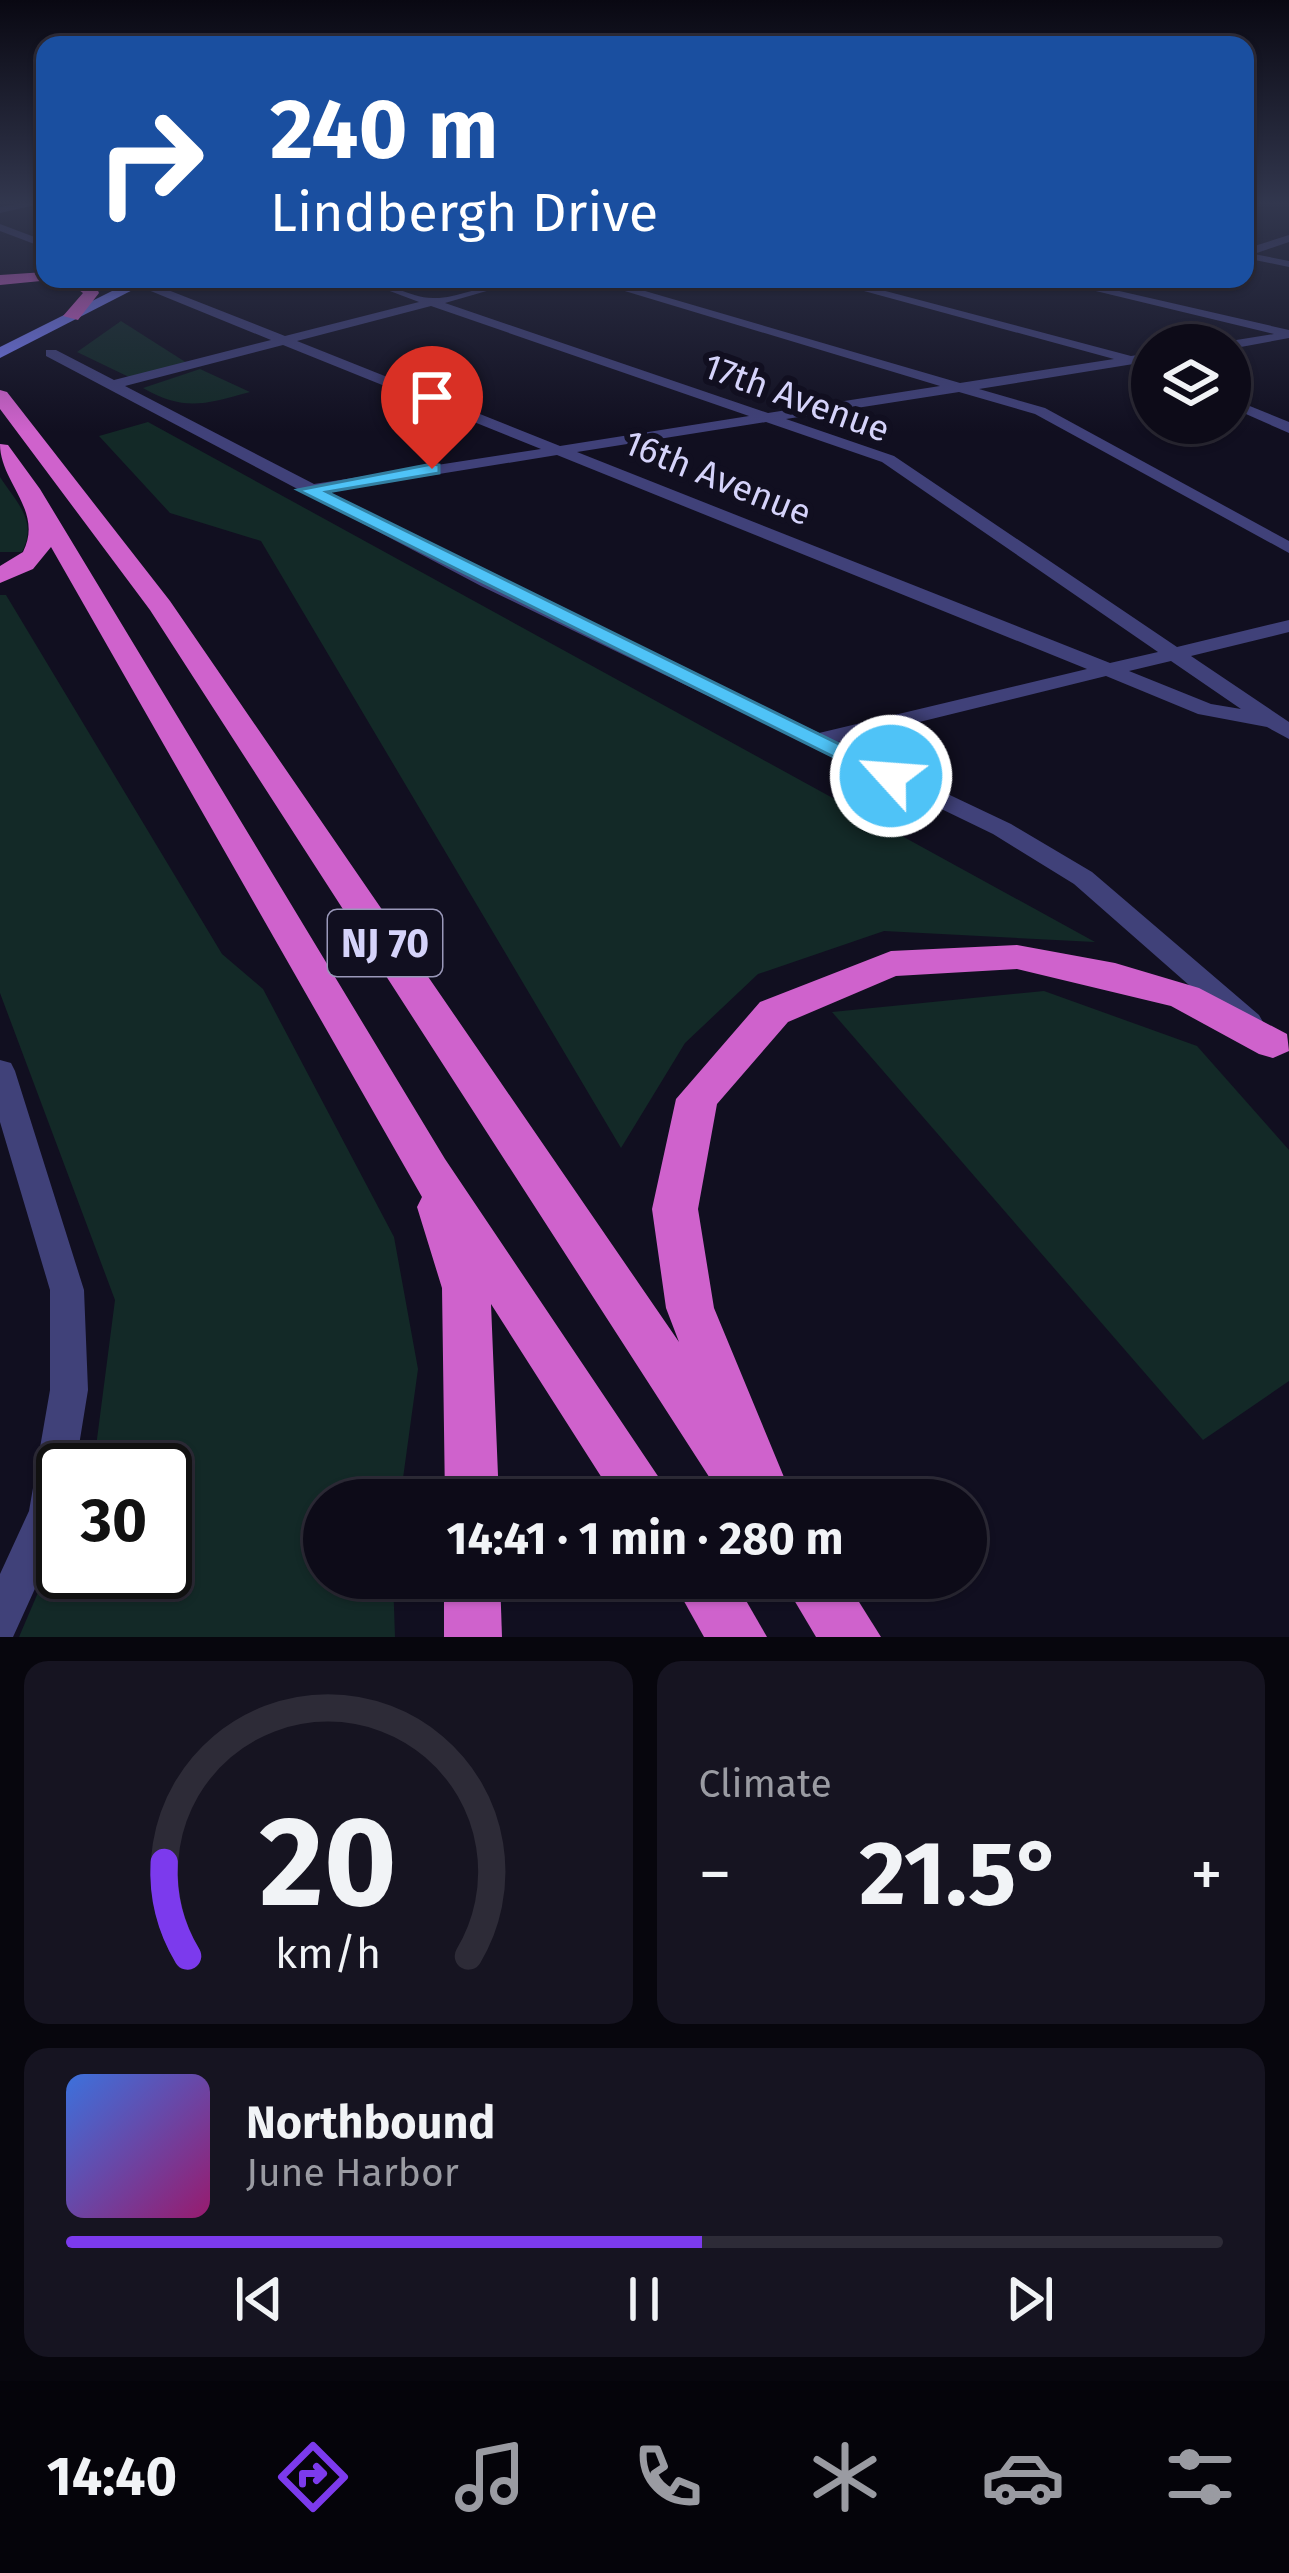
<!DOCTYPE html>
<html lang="en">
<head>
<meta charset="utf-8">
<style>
  :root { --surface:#0d0b18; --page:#161421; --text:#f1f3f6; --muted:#9a9ba2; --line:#2d2b37; --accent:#7c3aed }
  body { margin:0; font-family:"Fira Sans",sans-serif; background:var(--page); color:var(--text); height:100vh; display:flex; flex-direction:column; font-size:45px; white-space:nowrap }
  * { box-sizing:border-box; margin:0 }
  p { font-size:39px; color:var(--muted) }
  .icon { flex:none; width:66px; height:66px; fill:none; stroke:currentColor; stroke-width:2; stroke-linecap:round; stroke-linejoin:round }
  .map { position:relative; height:1637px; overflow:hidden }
  .details { display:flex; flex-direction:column; gap:24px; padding:24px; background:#07060d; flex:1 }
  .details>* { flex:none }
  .hud { position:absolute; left:36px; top:36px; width:1218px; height:252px; border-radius:24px; box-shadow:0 3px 9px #0004,0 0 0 3px var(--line); background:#1a4fa0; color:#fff; overflow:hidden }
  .tools { position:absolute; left:1131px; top:324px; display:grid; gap:24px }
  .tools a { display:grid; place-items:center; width:120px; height:120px; border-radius:50%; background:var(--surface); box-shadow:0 3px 9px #0004,0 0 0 3px var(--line); font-size:60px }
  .speed { position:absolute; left:36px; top:1443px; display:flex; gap:24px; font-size:60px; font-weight:700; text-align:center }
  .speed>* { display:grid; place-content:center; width:156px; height:156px; border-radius:50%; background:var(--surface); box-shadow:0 3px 9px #0004,0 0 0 3px var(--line); line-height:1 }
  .speed .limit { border:6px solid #111; border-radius:18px; background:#fff; color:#111 }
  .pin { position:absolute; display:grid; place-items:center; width:102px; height:102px; color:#fff; margin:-123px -51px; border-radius:50% 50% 50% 0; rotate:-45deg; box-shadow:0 0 12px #0007 }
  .pin .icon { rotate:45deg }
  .me { position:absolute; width:132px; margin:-66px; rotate:296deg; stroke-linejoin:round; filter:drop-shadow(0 0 9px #0008) }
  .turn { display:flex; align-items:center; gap:42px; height:252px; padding:0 36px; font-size:54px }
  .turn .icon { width:156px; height:156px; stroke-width:2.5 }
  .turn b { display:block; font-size:84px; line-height:102px }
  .big { font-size:90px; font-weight:700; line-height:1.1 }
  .details .tile { flex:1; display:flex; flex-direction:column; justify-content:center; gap:18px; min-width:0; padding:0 42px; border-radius:24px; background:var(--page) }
  .details .dial { align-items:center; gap:0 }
  .dial svg { height:312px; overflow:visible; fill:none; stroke:var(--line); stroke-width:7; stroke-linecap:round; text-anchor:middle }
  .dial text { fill:var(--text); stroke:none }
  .song { display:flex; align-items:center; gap:36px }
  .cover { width:144px; height:144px; border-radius:18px; background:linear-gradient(135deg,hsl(220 70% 55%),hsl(320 70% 35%)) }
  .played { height:12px; border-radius:6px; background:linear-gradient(90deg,var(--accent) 55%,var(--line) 55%) }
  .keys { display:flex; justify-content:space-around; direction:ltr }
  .heat { display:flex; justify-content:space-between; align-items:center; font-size:66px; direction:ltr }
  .details .tiles { flex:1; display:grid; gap:24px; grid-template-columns:1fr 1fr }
  .tile:last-child { grid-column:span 2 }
  .trip { position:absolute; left:303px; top:1479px; width:684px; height:120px; border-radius:60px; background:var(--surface); box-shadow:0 3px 9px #0004,0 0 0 3px var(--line); font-weight:700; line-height:120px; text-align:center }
  .tab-bar { display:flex; height:192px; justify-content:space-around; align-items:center; background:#05040a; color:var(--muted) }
  .tab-bar .icon { width:84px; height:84px }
  .tab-bar .selected { color:var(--accent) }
  .tab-bar b { font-size:54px; color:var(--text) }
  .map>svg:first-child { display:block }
  .green { fill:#132927 }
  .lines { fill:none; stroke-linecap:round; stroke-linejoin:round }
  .minor { fill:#404179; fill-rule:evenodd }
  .secondary { fill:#757aef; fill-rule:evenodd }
  .trunk { fill:#cf62cc; fill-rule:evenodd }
  .route { fill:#4fc3f7; stroke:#337fa1; stroke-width:3 }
  .labels { text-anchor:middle; stroke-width:12; stroke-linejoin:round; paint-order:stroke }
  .far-street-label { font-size:36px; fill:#d5d3fa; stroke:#110f20 }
  .shield { fill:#110f20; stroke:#9a98b9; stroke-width:3 }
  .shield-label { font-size:39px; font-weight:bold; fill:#d5d3fa }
</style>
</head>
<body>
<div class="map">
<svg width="1289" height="1637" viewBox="0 0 1289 1637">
  <rect width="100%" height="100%" fill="#110f20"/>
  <g class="green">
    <polygon points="121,321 187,363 131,378 77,352"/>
    <path d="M 200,369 L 250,392 C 205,404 185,412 143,388 Z"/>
    <polygon points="148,422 1095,942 884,931 758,974 685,1043 621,1148 261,541 170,513 99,436"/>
    <path d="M 0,477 C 17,503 38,521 22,552 L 0,552 Z"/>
    <polygon points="0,595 6,595 222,954 263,989 394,1237 418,1369 400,1500 324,1500 324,1578 393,1578 395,1637 19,1637 63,1534 63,1572 165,1572 165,1470 93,1470 115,1300 0,993"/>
    <polygon points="1044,991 1197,1046 1289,1150 1289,1381 1203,1440 832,1012"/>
  </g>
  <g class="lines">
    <g class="minor">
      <polygon points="22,203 44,203 0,213 0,207"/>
      <polygon points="0,224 45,241 45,248 0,231"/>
      <polygon points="1289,235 1289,242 1254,254 1289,261 1289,267 1245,258 1245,249"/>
      <path d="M 140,279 L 285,336 L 419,302 L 358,279 C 385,279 408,298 433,298 C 460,299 495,279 528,279 L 445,303 L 768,413 L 940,386 L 585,279 L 604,279 L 960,383 L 1114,359 L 820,279 L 840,279 L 1131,356 L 1152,353 L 1152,361 L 979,389 L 1045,408 L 1289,541 L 1289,553 L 1035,414 L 959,392 L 786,419 L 894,456 L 1177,647 L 1289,620 L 1289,632 L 1191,656 L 1289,722 L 1289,739 L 1267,727 L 1198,714 L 1106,676 L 838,742 L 1011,824 L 1092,872 L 1259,1015 L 1263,1022 L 1259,1029 L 1239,1029 L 1074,884 L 993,834 L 481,586 L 46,356 L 46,350 L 56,350 L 114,380 L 271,340 L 136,285 ZM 431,306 L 749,416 L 560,446 L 297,341 ZM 283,345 L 541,449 L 314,484 L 125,386 ZM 766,422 L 882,462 L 1158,652 L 1110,663 L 577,452 ZM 557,455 L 1087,669 L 819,733 L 495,578 L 328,492 ZM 1171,661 L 1241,709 L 1211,704 L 1129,671 Z"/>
      <polygon points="1046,279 1067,279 1289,330 1289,338 1230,349 1230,345 1222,345 1224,342 1274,334"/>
      <polygon points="1230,398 1289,422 1289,433 1230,407"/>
      <polygon points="0,1060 11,1063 15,1071 84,1290 88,1390 75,1470 63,1470 63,1527 13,1637 0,1637 0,1574 29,1511 50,1390 50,1290 0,1122"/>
    </g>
    <polygon class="secondary" points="136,279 154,279 0,358 0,347"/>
    <g class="trunk">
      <polygon points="45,272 51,280 0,285 0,275"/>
      <polygon points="64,279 94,282 99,293 78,320 63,316 83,293"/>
      <polygon points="0,390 7,392 170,601 679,1342 666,1308 652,1209 676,1099 760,1002 891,951 1017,945 1115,963 1199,988 1287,1034 1289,1051 1273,1058 1259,1054 1171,1006 1017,969 896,976 788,1022 717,1104 698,1209 714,1308 786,1482 782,1500 724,1500 150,610 0,409"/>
      <path d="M 0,444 L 8,445 L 40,489 L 445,1159 L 674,1500 L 616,1500 L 491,1304 L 499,1500 L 445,1500 L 442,1288 L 417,1207 L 422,1197 L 51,547 L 33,569 L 0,583 L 0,566 L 23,552 C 44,510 0,483 0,444 Z"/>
      <polygon points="444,1578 500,1578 502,1637 444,1637"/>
      <polygon points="671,1578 733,1578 767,1637 704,1637"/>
      <polygon points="781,1578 844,1578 881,1637 816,1637"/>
    </g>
  </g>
  <linearGradient id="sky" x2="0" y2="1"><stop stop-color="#090812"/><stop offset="0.47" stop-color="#32374e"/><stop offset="1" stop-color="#32374e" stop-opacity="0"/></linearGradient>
  <rect width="1289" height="432" fill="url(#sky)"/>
  <polygon class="route" points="432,464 439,465 439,473 327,492 904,776 900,781 882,781 298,490"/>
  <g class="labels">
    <g class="far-street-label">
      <text transform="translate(797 397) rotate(20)" y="13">17th Avenue</text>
      <text transform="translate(718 477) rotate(22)" y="13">16th Avenue</text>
    </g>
    <rect class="shield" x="328" y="910" width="114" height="66" rx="9"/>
    <g class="shield-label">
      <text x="385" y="957">NJ 70</text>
    </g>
  </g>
</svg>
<div class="tools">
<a><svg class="icon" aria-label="layers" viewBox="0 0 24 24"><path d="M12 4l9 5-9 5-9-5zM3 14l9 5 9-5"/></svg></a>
</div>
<div class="speed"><div class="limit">30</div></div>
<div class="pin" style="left:432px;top:469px;background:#d93025"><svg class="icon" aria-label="arrive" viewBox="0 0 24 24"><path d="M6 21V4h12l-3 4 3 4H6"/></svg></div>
<svg class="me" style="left:891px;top:776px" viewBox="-20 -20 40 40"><circle r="17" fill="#4fc3f7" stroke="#fff" stroke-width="3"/><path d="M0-11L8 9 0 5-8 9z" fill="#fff"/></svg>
<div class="trip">14:41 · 1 min · 280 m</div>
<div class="hud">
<div class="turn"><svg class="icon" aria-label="right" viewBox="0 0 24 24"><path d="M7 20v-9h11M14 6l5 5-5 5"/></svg><div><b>240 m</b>Lindbergh Drive</div></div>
</div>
</div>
<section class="details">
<div class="tiles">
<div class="tile dial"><svg viewBox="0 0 100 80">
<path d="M14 69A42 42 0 1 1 86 69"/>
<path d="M14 69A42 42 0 0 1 8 45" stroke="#7c3aed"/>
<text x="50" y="56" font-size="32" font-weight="700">20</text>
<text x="50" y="72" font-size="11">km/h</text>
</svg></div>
<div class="tile"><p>Climate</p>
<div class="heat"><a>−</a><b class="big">21.5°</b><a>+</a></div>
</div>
<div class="tile">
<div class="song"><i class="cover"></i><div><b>Northbound</b><p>June Harbor</p></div></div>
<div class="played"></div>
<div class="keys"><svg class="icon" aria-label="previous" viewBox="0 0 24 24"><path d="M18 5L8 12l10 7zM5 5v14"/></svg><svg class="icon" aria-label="pause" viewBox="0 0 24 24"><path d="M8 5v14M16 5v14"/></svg><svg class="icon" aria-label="next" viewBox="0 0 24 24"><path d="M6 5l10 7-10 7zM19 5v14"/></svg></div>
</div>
</div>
</section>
<nav class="tab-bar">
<b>14:40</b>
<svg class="icon selected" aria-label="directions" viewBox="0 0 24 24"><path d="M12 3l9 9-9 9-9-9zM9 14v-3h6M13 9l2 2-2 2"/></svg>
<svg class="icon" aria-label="music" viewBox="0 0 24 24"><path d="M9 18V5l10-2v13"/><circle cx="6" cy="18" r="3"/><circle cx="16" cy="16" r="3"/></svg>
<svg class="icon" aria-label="phone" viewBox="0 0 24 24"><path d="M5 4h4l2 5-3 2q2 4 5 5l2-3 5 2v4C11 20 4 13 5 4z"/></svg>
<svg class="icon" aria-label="climate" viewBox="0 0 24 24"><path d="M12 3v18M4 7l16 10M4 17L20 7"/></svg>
<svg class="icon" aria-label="car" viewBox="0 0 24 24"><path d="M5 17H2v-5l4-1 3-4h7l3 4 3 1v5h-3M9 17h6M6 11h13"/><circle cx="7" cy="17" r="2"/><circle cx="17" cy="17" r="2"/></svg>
<svg class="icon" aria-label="filters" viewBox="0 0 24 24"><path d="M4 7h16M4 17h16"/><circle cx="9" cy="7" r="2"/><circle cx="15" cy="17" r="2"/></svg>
</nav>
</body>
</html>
